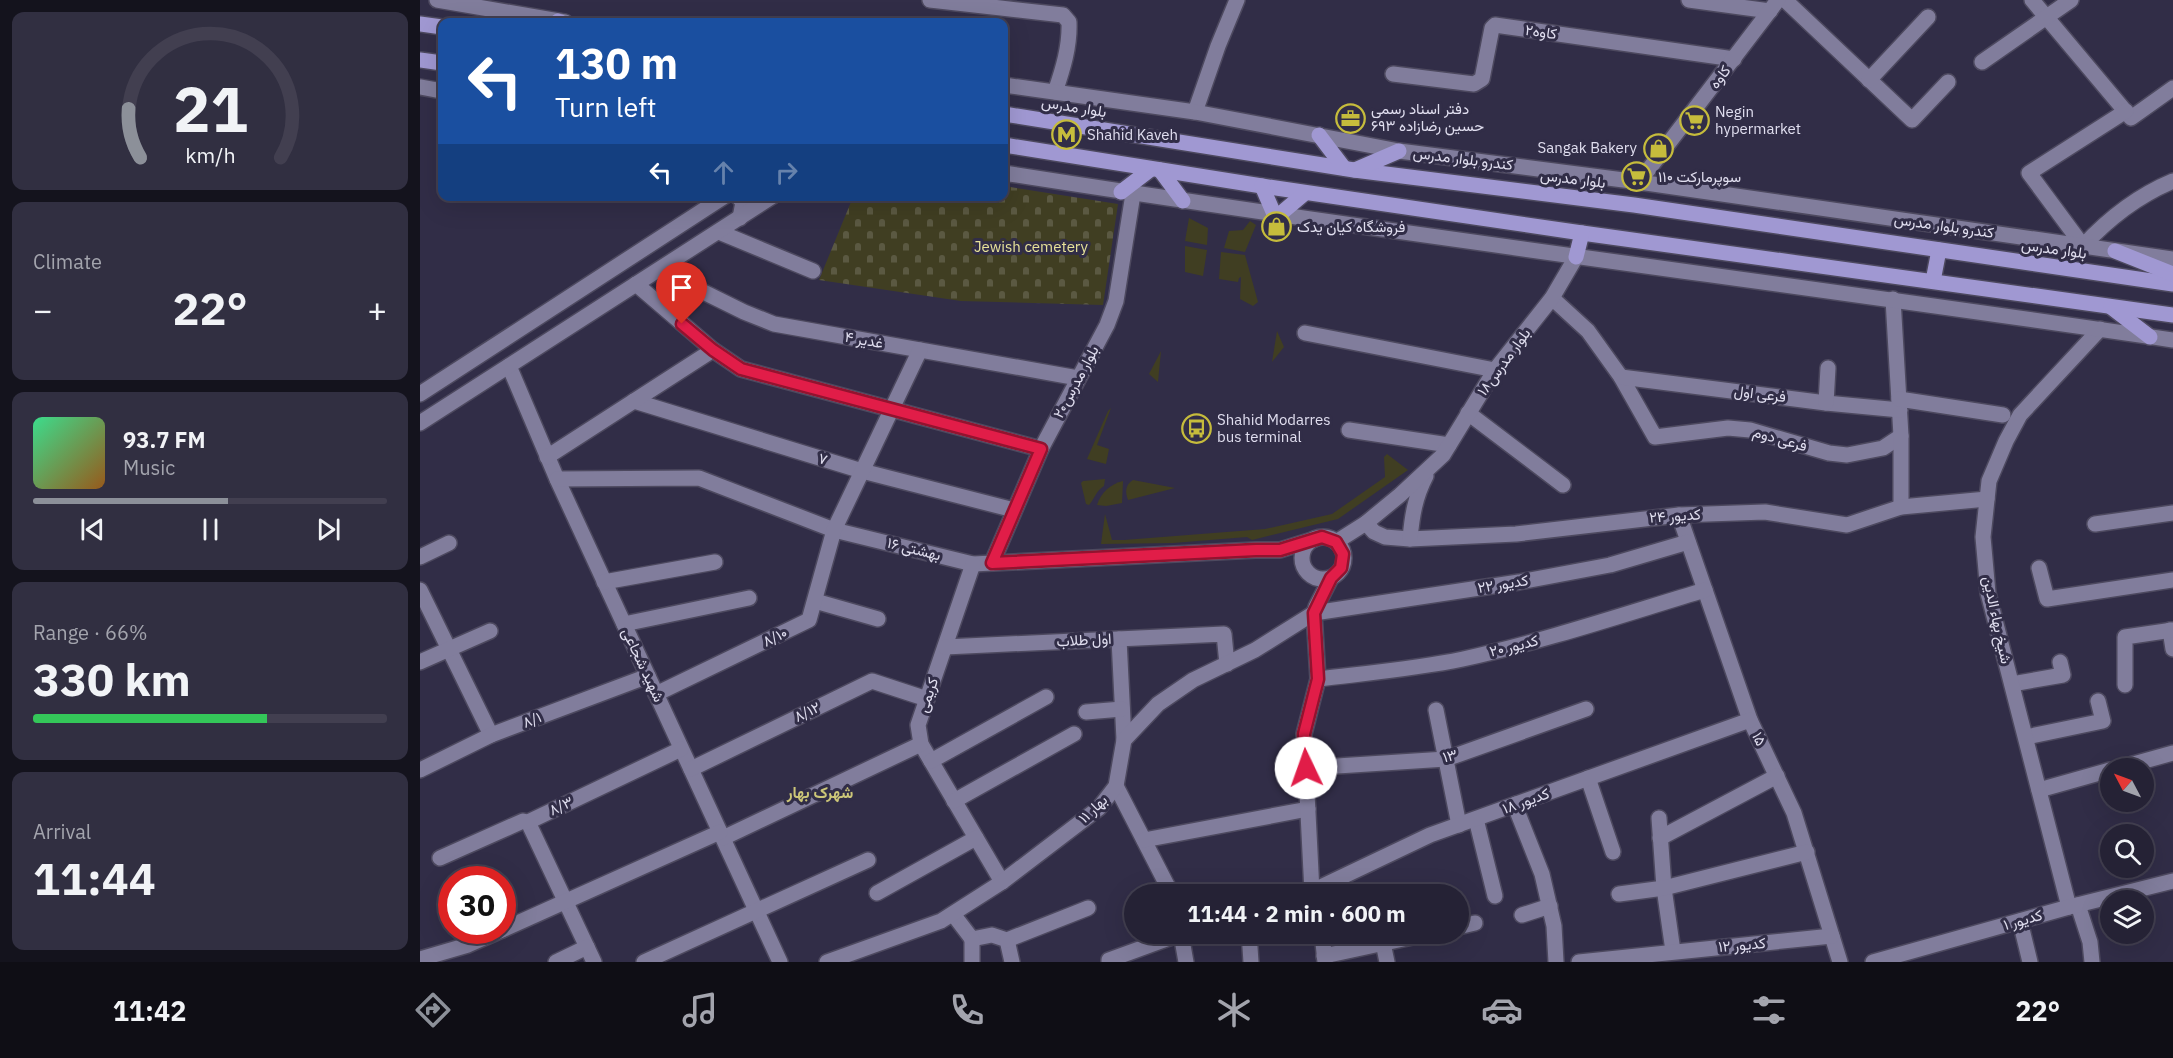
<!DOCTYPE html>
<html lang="en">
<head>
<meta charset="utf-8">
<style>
  :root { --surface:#252235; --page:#312f41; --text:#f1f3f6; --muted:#a3a4ad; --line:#423f50; --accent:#8c9099 }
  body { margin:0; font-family:"IBM Plex Sans",Vazirmatn,sans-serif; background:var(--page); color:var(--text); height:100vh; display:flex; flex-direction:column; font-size:22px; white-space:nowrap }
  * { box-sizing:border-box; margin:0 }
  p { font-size:20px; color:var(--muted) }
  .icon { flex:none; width:33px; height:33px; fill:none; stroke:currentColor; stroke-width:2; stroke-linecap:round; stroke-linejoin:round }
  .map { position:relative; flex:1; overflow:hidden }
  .sheet { display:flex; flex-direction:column; gap:12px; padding:12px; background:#14131d; width:420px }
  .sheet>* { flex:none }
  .guide { position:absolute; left:18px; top:18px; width:570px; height:183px; border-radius:12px; box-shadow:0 6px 24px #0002,0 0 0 2px var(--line); background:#1a4fa0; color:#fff; overflow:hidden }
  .needle { width:39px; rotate:311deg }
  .buttons { position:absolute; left:1680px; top:758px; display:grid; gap:12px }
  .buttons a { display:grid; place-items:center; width:54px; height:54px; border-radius:50%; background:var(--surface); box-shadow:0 6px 24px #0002,0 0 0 2px var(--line); font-size:30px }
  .speed { position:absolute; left:18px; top:866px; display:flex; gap:12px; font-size:30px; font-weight:700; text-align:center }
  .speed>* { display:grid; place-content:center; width:78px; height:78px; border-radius:50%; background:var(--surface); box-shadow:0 6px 24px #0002,0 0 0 2px var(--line); line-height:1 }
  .speed .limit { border:9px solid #d22; background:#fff; color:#111 }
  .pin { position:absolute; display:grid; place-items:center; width:51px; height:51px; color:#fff; margin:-62px -26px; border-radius:50% 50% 50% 0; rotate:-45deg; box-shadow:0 0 6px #0007 }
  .pin .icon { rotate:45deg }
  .me { position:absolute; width:66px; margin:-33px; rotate:357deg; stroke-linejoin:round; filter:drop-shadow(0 0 4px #0008) }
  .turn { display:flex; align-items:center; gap:21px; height:126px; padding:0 18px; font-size:27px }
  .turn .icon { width:78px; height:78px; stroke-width:2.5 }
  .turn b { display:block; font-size:42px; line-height:51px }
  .lanes { display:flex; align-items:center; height:57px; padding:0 18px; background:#0003; justify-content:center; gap:30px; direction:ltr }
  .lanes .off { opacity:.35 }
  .big { font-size:45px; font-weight:700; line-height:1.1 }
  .sheet .tile { flex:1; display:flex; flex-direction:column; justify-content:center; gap:9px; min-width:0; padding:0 21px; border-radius:12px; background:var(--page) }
  .sheet .dial { align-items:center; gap:0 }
  .dial svg { height:156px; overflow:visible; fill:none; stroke:var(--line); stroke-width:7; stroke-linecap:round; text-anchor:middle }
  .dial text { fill:var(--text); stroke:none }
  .song { display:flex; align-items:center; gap:18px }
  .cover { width:72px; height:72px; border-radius:9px; background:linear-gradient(135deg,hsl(150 70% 55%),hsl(30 70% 35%)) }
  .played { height:6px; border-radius:3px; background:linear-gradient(90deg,var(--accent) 55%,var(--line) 55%) }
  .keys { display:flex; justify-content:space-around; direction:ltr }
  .heat { display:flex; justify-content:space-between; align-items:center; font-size:33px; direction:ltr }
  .charge { height:9px; border-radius:4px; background:linear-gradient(90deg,#34c759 66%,var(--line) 0) }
  .trip { position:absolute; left:704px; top:884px; width:345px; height:60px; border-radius:30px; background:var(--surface); box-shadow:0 6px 24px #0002,0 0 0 2px var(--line); font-weight:700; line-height:60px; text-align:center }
  .tabs { display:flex; height:96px; justify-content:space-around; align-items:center; background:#0f0e15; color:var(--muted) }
  .tabs .icon { width:42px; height:42px }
  .tabs .selected { color:var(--accent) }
  .tabs b { font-size:27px; color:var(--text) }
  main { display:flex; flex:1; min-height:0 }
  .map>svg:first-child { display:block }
  .grass { fill:#403e22 }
  .cemetery { fill:url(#cemetery-stones) }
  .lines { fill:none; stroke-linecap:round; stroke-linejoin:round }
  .street-casing { stroke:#4d495f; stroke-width:18 }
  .secondary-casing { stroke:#4d495f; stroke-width:18 }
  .primary-casing { stroke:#4d495f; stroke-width:18 }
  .street { stroke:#817d9c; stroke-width:15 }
  .secondary { stroke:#817d9c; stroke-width:15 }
  .primary { stroke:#a098d2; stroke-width:15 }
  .route-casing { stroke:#92132f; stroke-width:15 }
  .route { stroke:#e11d48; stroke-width:10 }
  .labels { text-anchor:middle; stroke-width:6; stroke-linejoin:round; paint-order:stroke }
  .street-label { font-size:15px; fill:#e0deef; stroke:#312d47 }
  .poi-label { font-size:15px; fill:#e0deef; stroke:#312d47; text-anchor:start }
  .park-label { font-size:15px; fill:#e7e299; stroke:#312d47 }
  .neighbourhood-label { font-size:16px; font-weight:bold; fill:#ccc678; stroke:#312d47 }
</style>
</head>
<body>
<main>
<section class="sheet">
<div class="tile dial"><svg viewBox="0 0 100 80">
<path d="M14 69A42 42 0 1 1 86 69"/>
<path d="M14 69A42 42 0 0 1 8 44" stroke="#8c9099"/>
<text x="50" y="56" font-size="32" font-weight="700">21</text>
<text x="50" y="72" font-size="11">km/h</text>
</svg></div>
<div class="tile"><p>Climate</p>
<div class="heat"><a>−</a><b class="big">22°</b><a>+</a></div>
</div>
<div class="tile">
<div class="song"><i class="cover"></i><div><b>93.7 FM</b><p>Music</p></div></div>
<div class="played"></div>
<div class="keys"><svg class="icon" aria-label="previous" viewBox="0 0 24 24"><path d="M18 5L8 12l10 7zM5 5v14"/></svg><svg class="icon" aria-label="pause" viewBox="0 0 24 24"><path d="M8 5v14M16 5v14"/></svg><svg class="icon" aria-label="next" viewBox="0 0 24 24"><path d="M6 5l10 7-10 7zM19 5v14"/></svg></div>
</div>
<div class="tile"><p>Range · 66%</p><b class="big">330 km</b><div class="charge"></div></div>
<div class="tile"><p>Arrival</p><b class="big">11:44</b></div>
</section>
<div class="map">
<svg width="1753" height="962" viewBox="0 0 1753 962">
  <defs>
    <pattern id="cemetery-stones" width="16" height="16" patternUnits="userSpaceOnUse" patternTransform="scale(1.5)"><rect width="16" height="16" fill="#403e22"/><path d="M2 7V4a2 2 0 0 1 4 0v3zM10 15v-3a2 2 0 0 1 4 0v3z" fill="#5b5942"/></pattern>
  </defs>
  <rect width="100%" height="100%" fill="#312d47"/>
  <g class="grass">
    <polygon points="769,218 788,228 787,245 765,241"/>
    <polygon points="830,221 836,225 825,252 804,248 809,231 823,230"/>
    <polygon points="765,246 787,250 783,276 765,272"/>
    <polygon points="801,252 825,255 838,302 833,306 820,299 821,277 819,278 818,282 799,279"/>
    <polygon points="857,331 864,347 852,362"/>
    <polygon points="741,351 738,382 729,374"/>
    <polygon points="691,408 677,445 689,449 686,464 667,459 688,411"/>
    <polygon points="967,454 988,470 918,519 832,540 827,537 753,543 681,544 685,514 692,540 704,540 845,529 912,514 965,477 964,457"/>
    <path d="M 685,479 L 684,486 C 676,491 675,498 669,505 L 666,504 L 661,483 L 663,481 Z"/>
    <path d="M 713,480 L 755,488 L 708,500 C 705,492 705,485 713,480 Z"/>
    <path d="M 703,481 L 702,503 L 686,506 L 677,505 C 681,492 691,484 703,481 Z"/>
  </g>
  <polygon class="cemetery" points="584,186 698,204 683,305 541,301 399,280 433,197 584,196"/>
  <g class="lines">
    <defs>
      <g id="street">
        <path d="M 510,0 L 643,15 L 649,22 C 650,46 643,69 635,92"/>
        <polyline points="1269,0 1350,11"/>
        <polyline points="1365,0 1492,120 1528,82"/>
        <polyline points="1612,0 1711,118 1753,88"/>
        <polyline points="1562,62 1651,0"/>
        <polyline points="973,74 1054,84 1062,79 1072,28 1075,25 1314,59"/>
        <polyline points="1449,80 1508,17"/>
        <path d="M 1706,111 L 1609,173 L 1663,246 C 1689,218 1717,196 1753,181"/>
        <polyline points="775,112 798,46 817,0"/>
        <polyline points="299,232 393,271"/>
        <polyline points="239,270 324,312 354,324 658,378"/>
        <polyline points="216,284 293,350 321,369 621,449"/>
        <polyline points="1132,298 1168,331 1201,377 1235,437 1308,428 1330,430 1409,453 1427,455 1463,448 1481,436"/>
        <polyline points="1473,299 1481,436 1481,507"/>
        <polyline points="885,333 1075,370"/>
        <polyline points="89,366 137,479 360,962"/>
        <polyline points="1201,377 1406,403 1480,410"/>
        <polyline points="1479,399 1583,415"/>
        <polyline points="214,401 442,471 594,510"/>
        <polyline points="1406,403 1408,368"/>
        <polyline points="1048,413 1143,485"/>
        <polyline points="929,430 1029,445"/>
        <polyline points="127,457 293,350"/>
        <polyline points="137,479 279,478 414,530 553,564 836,550 860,550 895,539"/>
        <polyline points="1259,515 1330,720 1374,813 1420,962"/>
        <polyline points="946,523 954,532 965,537 990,539 1096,534 1259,515 1345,512 1427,525 1481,507 1567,499"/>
        <polyline points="1675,524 1753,513"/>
        <circle cx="903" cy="558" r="21"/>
        <path d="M 990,539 C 992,516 995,497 1006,476"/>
        <polyline points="916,542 946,523 980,495 1023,455 1075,370 1132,298 1156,257"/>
        <polyline points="0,557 29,543"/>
        <polyline points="572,563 621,449 687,325 696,301 713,194"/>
        <polyline points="553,564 498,725 501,744 582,882"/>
        <polyline points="1619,568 1627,599 1753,580"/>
        <polyline points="184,582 295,562"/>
        <polyline points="0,590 71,735"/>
        <polyline points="395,601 458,619"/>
        <polyline points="204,624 329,598"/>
        <polyline points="1750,630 1753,649"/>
        <polyline points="699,639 704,740"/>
        <polyline points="525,647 804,634 807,664"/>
        <polyline points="0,662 70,631"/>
        <path d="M 898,679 C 947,673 995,669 1043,659 C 1125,641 1205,614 1285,590"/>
        <polyline points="1592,684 1643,675 1640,662"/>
        <polyline points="1705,685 1705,637 1753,630"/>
        <polyline points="236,694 389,620 414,530 500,350"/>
        <polyline points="1016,710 1039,825"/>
        <polyline points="666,712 702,709"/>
        <polyline points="1606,737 1683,721 1678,701"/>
        <polyline points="511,761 626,697"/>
        <polyline points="886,768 1026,759 1166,709"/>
        <polyline points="1699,768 1753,753"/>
        <polyline points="271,769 452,681 507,699"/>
        <polyline points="0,770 71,735 228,676"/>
        <polyline points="1168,778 1193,852"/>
        <polyline points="696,786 749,889 747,894"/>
        <polyline points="1619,790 1690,770"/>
        <polyline points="534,801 654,734"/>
        <polyline points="1096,804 1097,811 1122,874 1134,926 1136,962"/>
        <polyline points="1239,818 1244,888 1253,951"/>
        <polyline points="1056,819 1075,896"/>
        <polyline points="108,822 174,962"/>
        <polyline points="303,838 501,744"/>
        <polyline points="1240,838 1357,776"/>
        <polyline points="724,840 888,809"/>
        <polyline points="20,858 103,821 108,822 261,749"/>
        <polyline points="892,892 884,734 898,679 894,613 896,607 911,578"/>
        <polyline points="457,893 556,838"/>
        <polyline points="886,894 1010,835 1330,720"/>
        <polyline points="1199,894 1244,888 1387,852"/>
        <polyline points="1658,905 1670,942 1672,962"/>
        <polyline points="1649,907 1568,593 1563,537 1569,481 1586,441 1600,415 1680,329"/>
        <polyline points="533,914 552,939 572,935 587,940 592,962"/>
        <polyline points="1102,915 1130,906"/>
        <polyline points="1600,921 1610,962"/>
        <polyline points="1038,927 1055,923"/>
        <polyline points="82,930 300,832"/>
        <polyline points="829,933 831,962"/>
        <polyline points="902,933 905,962"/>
        <polyline points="761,934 766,962"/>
        <polyline points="552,939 552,962"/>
        <polyline points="587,940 668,908"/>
        <polyline points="963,943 967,962"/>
        <polyline points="904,956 1011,933"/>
        <polyline points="0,959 48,945 82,930"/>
        <polyline points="136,962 167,947"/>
        <polyline points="224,962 448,860"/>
        <polyline points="407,962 521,921 582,882 679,808 696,786 704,740 738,704 773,680 835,650 894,613 1099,582 1190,565 1268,542"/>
        <polyline points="689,962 689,960 763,933"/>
        <polyline points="1159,962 1412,936"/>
        <polyline points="1453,962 1649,907 1753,881"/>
      </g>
      <g id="secondary">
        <polyline points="17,0 145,22"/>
        <polyline points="584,85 775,112 979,151 1219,182 1753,259"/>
        <polyline points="0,87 22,91"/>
        <path d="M 584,173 C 973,234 1363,283 1753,340"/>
        <polyline points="1219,182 1358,0"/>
        <polyline points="317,196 323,202 320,218"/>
        <polyline points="0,394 305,196"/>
        <polyline points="0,423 353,196"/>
      </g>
      <g id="primary">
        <polyline points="138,21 141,22"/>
        <polyline points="0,24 22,27"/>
        <polyline points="0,60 22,63"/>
        <polyline points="584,114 934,170 1214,205 1753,284"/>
        <polyline points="899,135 924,168"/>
        <polyline points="584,145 842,186 1162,233 1753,315"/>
        <polyline points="740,170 763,201"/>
        <polyline points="935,170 979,151"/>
        <polyline points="842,186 854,214"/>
        <polyline points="701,192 731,169"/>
        <polyline points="859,215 885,193"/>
        <polyline points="1695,251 1753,274"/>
        <polyline points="1156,257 1162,233"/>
        <polyline points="1513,281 1519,250"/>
        <polyline points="1691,307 1730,337"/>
      </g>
    </defs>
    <use href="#street" class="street-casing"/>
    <use href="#secondary" class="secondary-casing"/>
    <use href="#primary" class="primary-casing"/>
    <use href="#street" class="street"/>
    <use href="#secondary" class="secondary"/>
    <use href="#primary" class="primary"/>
  </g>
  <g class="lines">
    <defs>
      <polyline id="route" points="262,324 293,350 321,369 621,449 572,563 836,550 860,550 902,537 916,542 923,554 921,568 911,578 894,613 898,679 884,734 886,768"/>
    </defs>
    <use href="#route" class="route-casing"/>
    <use href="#route" class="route"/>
  </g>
  <defs>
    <symbol id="office-ring" viewBox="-11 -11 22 22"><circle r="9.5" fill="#312d47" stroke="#c6bc3c" stroke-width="1.5"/><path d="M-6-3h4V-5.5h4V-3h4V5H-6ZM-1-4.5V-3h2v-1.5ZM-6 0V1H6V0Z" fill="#c6bc3c"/></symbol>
    <symbol id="supermarket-ring" viewBox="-11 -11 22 22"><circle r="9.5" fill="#312d47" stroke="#c6bc3c" stroke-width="1.5"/><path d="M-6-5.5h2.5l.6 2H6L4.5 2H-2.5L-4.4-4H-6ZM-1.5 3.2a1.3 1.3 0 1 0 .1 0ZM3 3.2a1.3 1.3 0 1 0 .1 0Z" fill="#c6bc3c"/></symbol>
    <symbol id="metro-ring" viewBox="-11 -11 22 22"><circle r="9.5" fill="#312d47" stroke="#c6bc3c" stroke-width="1.5"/><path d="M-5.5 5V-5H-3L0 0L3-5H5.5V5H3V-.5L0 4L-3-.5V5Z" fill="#c6bc3c"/></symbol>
    <symbol id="shop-ring" viewBox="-11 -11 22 22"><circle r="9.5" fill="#312d47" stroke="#c6bc3c" stroke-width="1.5"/><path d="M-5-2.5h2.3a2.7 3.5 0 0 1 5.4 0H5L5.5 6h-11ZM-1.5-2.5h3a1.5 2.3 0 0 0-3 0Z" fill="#c6bc3c"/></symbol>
    <symbol id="bus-ring" viewBox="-11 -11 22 22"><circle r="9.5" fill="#312d47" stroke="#c6bc3c" stroke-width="1.5"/><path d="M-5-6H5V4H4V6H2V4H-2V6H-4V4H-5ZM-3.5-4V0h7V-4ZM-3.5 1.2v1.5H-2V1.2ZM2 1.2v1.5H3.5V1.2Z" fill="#c6bc3c"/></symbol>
  </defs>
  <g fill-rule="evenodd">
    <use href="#office-ring" x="914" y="102" width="33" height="33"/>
    <use href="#supermarket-ring" x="1258" y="104" width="33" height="33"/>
    <use href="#metro-ring" x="630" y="118" width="33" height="33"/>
    <use href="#shop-ring" x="1222" y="132" width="33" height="33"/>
    <use href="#supermarket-ring" x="1200" y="160" width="33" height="33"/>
    <use href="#shop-ring" x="840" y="210" width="33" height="33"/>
    <use href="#bus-ring" x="760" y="412" width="33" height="33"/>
  </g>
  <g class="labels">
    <g class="street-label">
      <text transform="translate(1121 32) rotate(8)" y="5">کاوه۲</text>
      <text transform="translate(1300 77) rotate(-52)" y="5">کاوه</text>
      <text transform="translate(654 107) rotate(9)" y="5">بلوار مدرس</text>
      <text transform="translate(1043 159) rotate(7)" y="5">کندرو بلوار مدرس</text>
      <text transform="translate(1153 179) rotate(7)" y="5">بلوار مدرس</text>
      <text transform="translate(1524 226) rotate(8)" y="5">کندرو بلوار مدرس</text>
      <text transform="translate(1634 249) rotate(8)" y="5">بلوار مدرس</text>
      <text transform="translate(444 340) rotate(10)" y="5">غدیر ۴</text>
      <text transform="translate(1084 362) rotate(-54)" y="5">بلوار مدرس۱۸</text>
      <text transform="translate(656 382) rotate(-62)" y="5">بلوار مدرس۲۰</text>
      <text transform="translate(1340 394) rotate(7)" y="5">فرعی اول</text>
      <text transform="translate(1360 439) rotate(16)" y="5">فرعی دوم</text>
      <text transform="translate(403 459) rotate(17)" y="5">۷</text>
      <text transform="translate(1255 516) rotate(-4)" y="5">کدیور ۲۴</text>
      <text transform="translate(494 549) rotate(14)" y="5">۱۶ بهشتی</text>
      <text transform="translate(1083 584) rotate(-9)" y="5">کدیور ۲۲</text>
      <text transform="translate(1577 620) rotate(78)" y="5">شیخ بهاء الدین</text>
      <text transform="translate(355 637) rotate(-26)" y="5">۸/۱۰</text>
      <text transform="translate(664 640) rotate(-3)" y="5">اول طلاب</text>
      <text transform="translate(1094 646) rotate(-14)" y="5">کدیور ۲۰</text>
      <text transform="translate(223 665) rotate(65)" y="5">شهید شجاعی</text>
      <text transform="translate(508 695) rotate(-71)" y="5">کریمی</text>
      <text transform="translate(387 712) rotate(-26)" y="5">۸/۱۲</text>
      <text transform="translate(112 720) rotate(-21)" y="5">۸/۱</text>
      <text transform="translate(1339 739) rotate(65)" y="5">۱۵</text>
      <text transform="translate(1030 756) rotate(-14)" y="5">۱۳</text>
      <text transform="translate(1106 801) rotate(-20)" y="5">کدیور ۱۸</text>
      <text transform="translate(141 806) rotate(-25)" y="5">۸/۳</text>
      <text transform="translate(673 809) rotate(-44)" y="5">بهار ۱۱</text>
      <text transform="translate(1603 920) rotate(-16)" y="5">کدیور ۱</text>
      <text transform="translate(1322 945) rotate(-5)" y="5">کدیور ۱۲</text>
    </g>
    <g class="poi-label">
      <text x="951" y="114">دفتر اسناد رسمی<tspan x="951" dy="17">۶۹۳ حسین رضازاده</tspan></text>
      <text x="1295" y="117">Negin<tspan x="1295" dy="17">hypermarket</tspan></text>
      <text x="667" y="140">Shahid Kaveh</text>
      <text x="1217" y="153" text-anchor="end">Sangak Bakery</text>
      <text x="1238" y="182">سوپرمارکت ۱۱۰</text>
      <text x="877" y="232">فروشگاه کیان یدک</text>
      <text x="797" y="425">Shahid Modarres<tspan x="797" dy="17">bus terminal</tspan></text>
    </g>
    <g class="park-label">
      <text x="611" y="252">Jewish cemetery</text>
    </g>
    <g class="neighbourhood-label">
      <text x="400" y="798">شهرک بهار</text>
    </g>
  </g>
</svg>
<div class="buttons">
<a><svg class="needle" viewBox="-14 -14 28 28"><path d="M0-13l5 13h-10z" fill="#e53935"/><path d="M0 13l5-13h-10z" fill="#a3a4ad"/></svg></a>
<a><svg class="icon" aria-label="search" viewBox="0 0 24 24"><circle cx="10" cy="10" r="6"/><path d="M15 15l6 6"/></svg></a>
<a><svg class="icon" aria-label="layers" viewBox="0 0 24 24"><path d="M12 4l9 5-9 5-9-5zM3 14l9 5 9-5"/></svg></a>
</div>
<div class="speed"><div class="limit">30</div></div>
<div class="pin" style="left:262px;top:324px;background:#d93025"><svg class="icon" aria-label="arrive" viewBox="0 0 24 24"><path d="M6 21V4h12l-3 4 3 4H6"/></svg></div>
<svg class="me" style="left:886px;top:768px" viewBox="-20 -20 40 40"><circle r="19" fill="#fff"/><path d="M0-13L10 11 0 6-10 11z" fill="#e11d48"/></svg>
<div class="trip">11:44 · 2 min · 600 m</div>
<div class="guide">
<div class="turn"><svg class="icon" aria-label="left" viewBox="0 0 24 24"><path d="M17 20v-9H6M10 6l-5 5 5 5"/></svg><div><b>130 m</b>Turn left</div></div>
<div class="lanes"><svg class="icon" aria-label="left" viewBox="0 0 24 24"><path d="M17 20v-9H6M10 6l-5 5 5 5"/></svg><svg class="icon off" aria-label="ahead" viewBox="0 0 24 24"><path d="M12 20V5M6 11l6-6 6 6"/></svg><svg class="icon off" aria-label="right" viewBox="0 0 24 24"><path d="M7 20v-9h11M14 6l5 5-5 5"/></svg></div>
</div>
</div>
</main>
<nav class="tabs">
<b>11:42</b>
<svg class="icon selected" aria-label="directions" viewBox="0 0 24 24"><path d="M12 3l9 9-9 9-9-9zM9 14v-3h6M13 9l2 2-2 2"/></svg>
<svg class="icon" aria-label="music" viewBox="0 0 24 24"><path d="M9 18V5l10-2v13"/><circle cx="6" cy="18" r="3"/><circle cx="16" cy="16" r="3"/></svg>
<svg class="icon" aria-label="phone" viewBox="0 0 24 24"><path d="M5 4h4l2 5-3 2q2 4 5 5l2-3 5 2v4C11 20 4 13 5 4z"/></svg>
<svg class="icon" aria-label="climate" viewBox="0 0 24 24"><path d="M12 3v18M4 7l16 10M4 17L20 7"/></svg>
<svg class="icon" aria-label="car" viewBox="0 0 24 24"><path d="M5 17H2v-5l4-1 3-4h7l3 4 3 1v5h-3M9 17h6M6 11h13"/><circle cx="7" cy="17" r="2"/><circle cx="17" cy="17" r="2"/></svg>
<svg class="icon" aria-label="filters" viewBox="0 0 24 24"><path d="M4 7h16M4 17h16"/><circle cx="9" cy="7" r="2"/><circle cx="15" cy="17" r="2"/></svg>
<b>22°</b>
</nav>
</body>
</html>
